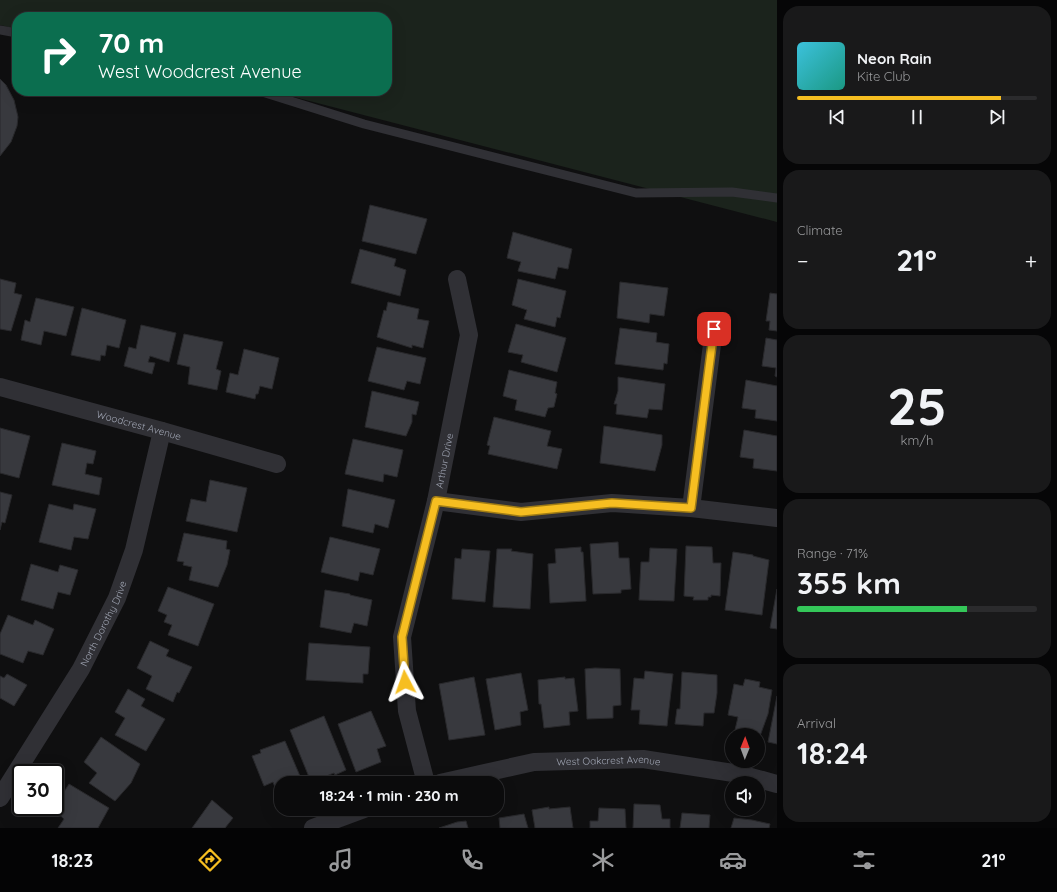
<!DOCTYPE html>
<html lang="en">
<head>
<meta charset="utf-8">
<style>
  :root { --surface:#0b0b0c; --page:#19191a; --text:#f1f3f6; --muted:#9a9b9d; --line:#2b2b2d; --accent:#f6be21 }
  body { margin:0; font-family:Quicksand,sans-serif; background:var(--page); color:var(--text); height:100vh; display:flex; flex-direction:column; font-size:15px; white-space:nowrap }
  * { box-sizing:border-box; margin:0 }
  p { font-size:13px; color:var(--muted) }
  .icon { flex:none; width:22px; height:22px; fill:none; stroke:currentColor; stroke-width:2; stroke-linecap:round; stroke-linejoin:round }
  .map { position:relative; flex:1; overflow:hidden }
  .side { display:flex; flex-direction:column; gap:6px; padding:6px; background:#060607; width:280px }
  .side>* { flex:none }
  .hud { position:absolute; left:12px; top:12px; width:380px; height:84px; border-radius:16px; box-shadow:0 4px 16px #0002,0 0 0 1px var(--line); background:#0b6e4f; color:#fff; overflow:hidden }
  .needle { width:26px; rotate:1deg }
  .tools { position:absolute; left:725px; top:728px; display:grid; gap:8px }
  .tools a { display:grid; place-items:center; width:40px; height:40px; border-radius:50%; background:var(--surface); box-shadow:0 4px 16px #0002,0 0 0 1px var(--line); font-size:20px }
  .speed { position:absolute; left:12px; top:764px; display:flex; gap:8px; font-size:20px; font-weight:700; text-align:center }
  .speed>* { display:grid; place-content:center; width:52px; height:52px; border-radius:50%; background:var(--surface); box-shadow:0 4px 16px #0002,0 0 0 1px var(--line); line-height:1 }
  .speed .limit { border:2px solid #111; border-radius:6px; background:#fff; color:#111 }
  .pin { position:absolute; display:grid; place-items:center; width:34px; height:34px; color:#fff; margin:-17px; border-radius:8px; box-shadow:0 2px 6px #0006 }
  .me { position:absolute; width:44px; margin:-22px; rotate:356deg; stroke-linejoin:round; filter:drop-shadow(0 0 3px #0008) }
  .turn { display:flex; align-items:center; gap:14px; height:84px; padding:0 20px; font-size:18px }
  .turn .icon { width:52px; height:52px; stroke-width:2.5 }
  .turn b { display:block; font-size:28px; line-height:34px }
  .big { font-size:30px; font-weight:800; line-height:1.1 }
  .side .widget { flex:1; display:flex; flex-direction:column; justify-content:center; gap:6px; min-width:0; padding:0 14px; border-radius:16px; background:var(--page) }
  .side .dial { align-items:center; gap:0 }
  .dial b { font-size:52px; line-height:1 }
  .song { display:flex; align-items:center; gap:12px }
  .cover { width:48px; height:48px; border-radius:6px; background:linear-gradient(135deg,hsl(190 70% 55%),hsl(170 70% 35%)) }
  .played { height:4px; border-radius:2px; background:linear-gradient(90deg,var(--accent) 85%,var(--line) 85%) }
  .keys { display:flex; justify-content:space-around; direction:ltr }
  .heat { display:flex; justify-content:space-between; align-items:center; font-size:22px; direction:ltr }
  .charge { height:6px; border-radius:3px; background:linear-gradient(90deg,#34c759 71%,var(--line) 0) }
  .trip { position:absolute; left:274px; top:776px; width:230px; height:40px; border-radius:16px; background:var(--surface); box-shadow:0 4px 16px #0002,0 0 0 1px var(--line); font-weight:800; line-height:40px; text-align:center }
  .tabs { display:flex; height:64px; justify-content:space-around; align-items:center; background:#040405; color:var(--muted) }
  .tabs .icon { width:28px; height:28px }
  .tabs .active { color:var(--accent) }
  .tabs b { font-size:18px; color:var(--text) }
  main { display:flex; flex:1; min-height:0 }
  .map>svg:first-child { display:block }
  .green { fill:#1b231c }
  .building { fill:#38393e; stroke:#29292c }
  .lines { fill:none; stroke-linecap:round; stroke-linejoin:round }
  .lane { stroke:#303035; stroke-width:9 }
  .street { stroke:#303035; stroke-width:18 }
  .route-casing { stroke:#a07c15; stroke-width:10 }
  .route { stroke:#f6be21; stroke-width:7 }
  .labels { text-anchor:middle; stroke-width:3; stroke-linejoin:round; paint-order:stroke }
  .street-label { font-size:10px; fill:#9fa4b2; stroke:#0a0a0b }
</style>
</head>
<body>
<main>
<div class="map">
<svg width="777" height="828" viewBox="0 0 777 828">
  <rect width="100%" height="100%" fill="#0f0f10"/>
  <polygon class="green" points="0,0 777,0 777,222 271,91 387,91 387,17 17,17 17,29 0,25"/>
  <g class="building">
    <polygon points="0,79 6,85 14,100 18,117 17,126 11,142 0,156"/>
    <polygon points="370,205 427,219 416,254 362,241"/>
    <polygon points="513,232 572,249 568,269 558,267 555,279 518,271 521,262 507,258"/>
    <polygon points="360,249 396,259 394,266 406,270 400,296 351,283"/>
    <polygon points="0,279 16,283 14,293 22,295 11,331 0,329"/>
    <polygon points="518,279 566,291 560,318 557,317 555,327 524,319 527,310 512,305"/>
    <polygon points="620,282 668,288 664,316 650,314 649,323 617,318"/>
    <polygon points="770,293 777,294 777,331 769,330 770,321 766,321"/>
    <polygon points="36,298 74,307 66,336 44,331 41,345 21,340 25,320 30,322"/>
    <polygon points="388,302 419,309 417,319 429,321 423,348 412,345 412,348 377,337 384,310 386,311"/>
    <polygon points="82,308 126,320 119,348 107,345 105,356 101,355 100,361 71,355"/>
    <polygon points="516,324 566,338 557,372 521,362 523,355 508,352"/>
    <polygon points="141,325 176,333 169,362 150,356 148,362 155,363 152,374 124,366 129,347 136,349"/>
    <polygon points="620,328 657,333 656,342 669,344 667,364 664,363 663,370 615,364"/>
    <polygon points="184,334 223,342 216,369 221,371 217,390 188,384 190,367 177,364"/>
    <polygon points="766,338 777,340 777,377 775,376 776,368 762,366"/>
    <polygon points="377,347 426,358 420,384 407,381 404,390 368,381"/>
    <polygon points="244,349 279,358 272,389 260,386 258,394 256,394 255,399 226,392 230,373 238,375"/>
    <polygon points="509,370 557,382 555,393 557,394 554,407 548,408 545,417 515,410 517,400 503,396"/>
    <polygon points="618,377 665,384 662,410 649,409 647,418 616,414 617,404 614,404 618,391"/>
    <polygon points="746,380 777,386 777,421 755,418 756,410 742,408"/>
    <polygon points="372,391 419,402 416,415 412,414 412,422 406,436 365,427"/>
    <polygon points="494,417 551,431 547,446 562,449 557,469 488,454 490,446 487,445"/>
    <polygon points="604,426 662,435 662,445 655,471 600,463"/>
    <polygon points="0,428 30,436 19,478 0,473"/>
    <polygon points="744,430 777,436 777,471 753,468 754,459 740,457"/>
    <polygon points="353,439 403,450 397,477 384,474 383,482 345,474"/>
    <polygon points="62,443 96,451 93,464 87,463 85,474 102,478 99,495 52,485"/>
    <polygon points="210,480 247,488 237,532 186,521 191,499 206,502"/>
    <polygon points="348,489 395,500 388,528 375,524 373,533 342,526"/>
    <polygon points="0,492 12,495 5,523 2,522 0,530"/>
    <polygon points="49,504 73,510 74,504 96,509 88,539 74,537 71,550 39,542"/>
    <polygon points="184,533 227,541 226,549 230,550 227,565 218,587 189,580 192,567 183,565 184,562 177,561"/>
    <polygon points="330,537 380,549 373,575 360,572 358,581 321,572"/>
    <polygon points="618,542 619,558 629,558 631,589 621,590 621,593 593,594 590,544"/>
    <polygon points="686,546 712,547 713,563 721,563 720,596 711,595 711,597 708,597 708,600 693,600 694,597 684,596"/>
    <polygon points="581,547 581,552 583,552 586,601 550,603 548,564 556,563 555,549"/>
    <polygon points="650,548 677,549 674,601 639,600 641,562 649,562"/>
    <polygon points="462,549 490,551 485,602 452,599 455,558 461,559"/>
    <polygon points="497,549 512,549 511,551 533,554 530,609 493,607"/>
    <polygon points="733,552 753,555 753,556 769,560 762,615 725,610"/>
    <polygon points="31,564 58,572 60,565 78,570 70,595 58,592 53,609 21,600"/>
    <polygon points="168,587 214,604 198,646 168,635 172,625 164,622 167,615 158,611"/>
    <polygon points="777,589 777,629 770,628"/>
    <polygon points="325,590 350,594 350,595 372,600 367,626 354,623 351,633 320,627"/>
    <polygon points="8,615 33,625 35,620 54,629 43,655 28,651 23,663 0,654 0,634"/>
    <polygon points="150,641 169,650 166,656 192,667 179,693 177,692 173,702 146,689 152,676 137,668"/>
    <polygon points="309,643 370,647 368,674 363,674 363,683 306,680"/>
    <polygon points="595,668 620,669 621,705 613,706 613,718 587,719 585,669"/>
    <polygon points="645,671 673,674 667,726 639,724 640,710 631,710 634,678 644,679"/>
    <polygon points="682,672 717,675 717,693 714,713 704,713 703,726 675,724 677,709 680,709"/>
    <polygon points="521,673 528,710 520,712 521,725 495,730 486,679"/>
    <polygon points="7,674 27,685 14,706 0,698 0,676 4,678"/>
    <polygon points="474,677 485,735 449,740 439,684"/>
    <polygon points="565,677 565,679 574,678 578,711 569,712 570,725 544,728 541,704 539,704 538,680"/>
    <polygon points="745,679 760,682 759,687 772,690 768,714 760,736 735,730 738,717 728,715 734,684 743,686"/>
    <polygon points="128,689 145,699 141,706 165,719 146,751 115,735 125,718 115,712"/>
    <polygon points="777,696 777,744 768,742"/>
    <polygon points="371,711 386,746 377,749 381,762 356,772 338,724"/>
    <polygon points="324,716 346,770 335,775 334,773 311,782 290,730"/>
    <polygon points="101,737 140,764 131,783 115,801 89,783 97,773 84,762"/>
    <polygon points="285,741 303,783 281,783 281,794 278,795 273,782 264,786 252,756 261,753 260,750"/>
    <polygon points="69,784 109,808 98,828 58,828 64,819 53,809"/>
    <polygon points="212,800 233,818 225,828 192,828"/>
    <polygon points="634,804 660,805 662,819 670,819 670,828 633,828"/>
    <polygon points="549,807 549,809 570,807 573,828 535,828 532,810"/>
    <polygon points="599,808 625,809 626,828 590,828 590,821 598,821"/>
    <polygon points="682,813 710,815 709,828 680,828"/>
    <polygon points="524,814 528,828 500,828 499,818"/>
    <polygon points="734,818 752,820 770,824 769,828 731,828"/>
    <polygon points="466,821 468,828 439,828 457,822"/>
  </g>
  <g class="lines">
    <g class="lane">
      <polyline points="0,30 17,33"/>
      <polyline points="259,91 364,124 636,193 732,192 777,198"/>
    </g>
    <g class="street">
      <path id="s1" d="M 0,387 L 162,431 L 277,464"/>
      <polyline points="436,501 521,512 612,503 691,508 777,518"/>
      <polyline points="691,508 714,329"/>
      <path id="s2" d="M 426,783 L 407,711 L 402,637 L 436,501 L 469,335 L 457,279"/>
      <path id="s3" d="M 440,783 L 534,762 L 643,759 L 740,774 L 777,784"/>
      <path id="s4" d="M 0,798 L 81,669 L 117,598 L 134,550 L 162,431"/>
      <polyline points="313,828 364,809"/>
    </g>
  </g>
  <g class="lines">
    <defs>
      <polyline id="route" points="405,682 402,637 436,501 521,512 612,503 691,508 714,329"/>
    </defs>
    <use href="#route" class="route-casing"/>
    <use href="#route" class="route"/>
  </g>
  <g class="labels">
    <g class="street-label">
      <text dy="4" stroke="none"><textPath href="#s1" startOffset="144">Woodcrest Avenue</textPath></text>
      <text dy="4" stroke="none"><textPath href="#s2" startOffset="330">Arthur Drive</textPath></text>
      <text dy="4" stroke="none"><textPath href="#s4" startOffset="203">North Dorothy Drive</textPath></text>
      <text dy="4" stroke="none"><textPath href="#s3" startOffset="171">West Oakcrest Avenue</textPath></text>
    </g>
  </g>
</svg>
<div class="tools">
<a><svg class="needle" viewBox="-14 -14 28 28"><path d="M0-13l5 13h-10z" fill="#e53935"/><path d="M0 13l5-13h-10z" fill="#9a9b9d"/></svg></a>
<a><svg class="icon" aria-label="sound" viewBox="0 0 24 24"><path d="M4 9h4l5-4v14l-5-4H4zM17 9q2 3 0 6"/></svg></a>
</div>
<div class="speed"><div class="limit">30</div></div>
<div class="pin" style="left:714px;top:329px;background:#d93025"><svg class="icon" aria-label="arrive" viewBox="0 0 24 24"><path d="M6 21V4h12l-3 4 3 4H6"/></svg></div>
<svg class="me" style="left:405px;top:682px" viewBox="-20 -20 40 40"><path d="M0-17L14 15 0 8-14 15z" fill="#f6be21" stroke="#fff" stroke-width="4"/></svg>
<div class="trip">18:24 · 1 min · 230 m</div>
<div class="hud">
<div class="turn"><svg class="icon" aria-label="right" viewBox="0 0 24 24"><path d="M7 20v-9h11M14 6l5 5-5 5"/></svg><div><b>70 m</b>West Woodcrest Avenue</div></div>
</div>
</div>
<section class="side">
<div class="widget">
<div class="song"><i class="cover"></i><div><b>Neon Rain</b><p>Kite Club</p></div></div>
<div class="played"></div>
<div class="keys"><svg class="icon" aria-label="previous" viewBox="0 0 24 24"><path d="M18 5L8 12l10 7zM5 5v14"/></svg><svg class="icon" aria-label="pause" viewBox="0 0 24 24"><path d="M8 5v14M16 5v14"/></svg><svg class="icon" aria-label="next" viewBox="0 0 24 24"><path d="M6 5l10 7-10 7zM19 5v14"/></svg></div>
</div>
<div class="widget"><p>Climate</p>
<div class="heat"><a>−</a><b class="big">21°</b><a>+</a></div>
</div>
<div class="widget dial"><b>25</b><p>km/h</p></div>
<div class="widget"><p>Range · 71%</p><b class="big">355 km</b><div class="charge"></div></div>
<div class="widget"><p>Arrival</p><b class="big">18:24</b></div>
</section>
</main>
<nav class="tabs">
<b>18:23</b>
<svg class="icon active" aria-label="directions" viewBox="0 0 24 24"><path d="M12 3l9 9-9 9-9-9zM9 14v-3h6M13 9l2 2-2 2"/></svg>
<svg class="icon" aria-label="music" viewBox="0 0 24 24"><path d="M9 18V5l10-2v13"/><circle cx="6" cy="18" r="3"/><circle cx="16" cy="16" r="3"/></svg>
<svg class="icon" aria-label="phone" viewBox="0 0 24 24"><path d="M5 4h4l2 5-3 2q2 4 5 5l2-3 5 2v4C11 20 4 13 5 4z"/></svg>
<svg class="icon" aria-label="climate" viewBox="0 0 24 24"><path d="M12 3v18M4 7l16 10M4 17L20 7"/></svg>
<svg class="icon" aria-label="car" viewBox="0 0 24 24"><path d="M5 17H2v-5l4-1 3-4h7l3 4 3 1v5h-3M9 17h6M6 11h13"/><circle cx="7" cy="17" r="2"/><circle cx="17" cy="17" r="2"/></svg>
<svg class="icon" aria-label="filters" viewBox="0 0 24 24"><path d="M4 7h16M4 17h16"/><circle cx="9" cy="7" r="2"/><circle cx="15" cy="17" r="2"/></svg>
<b>21°</b>
</nav>
</body>
</html>
